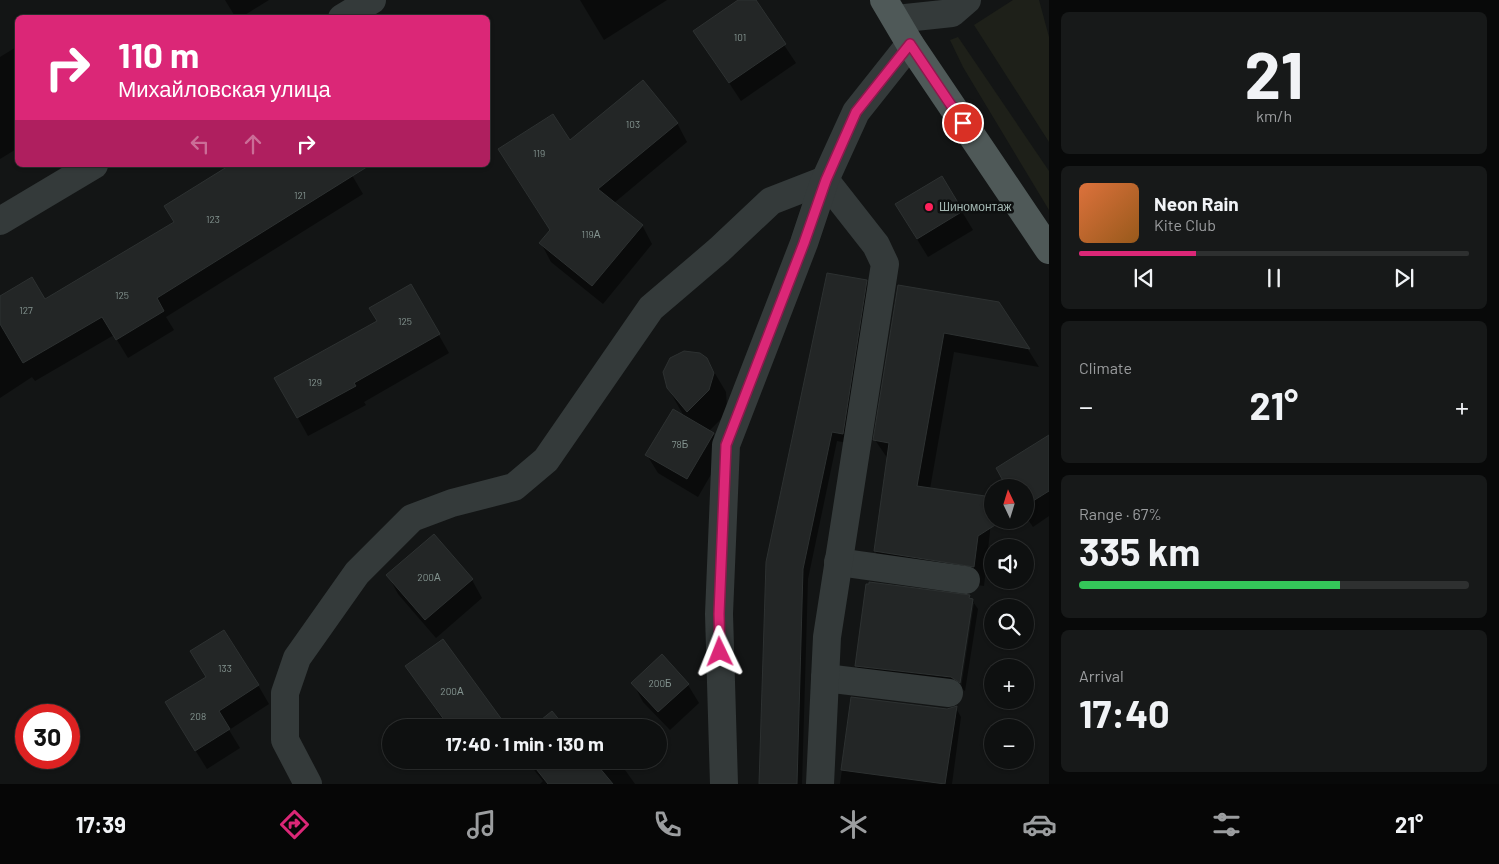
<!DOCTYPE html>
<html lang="en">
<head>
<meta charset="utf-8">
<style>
  :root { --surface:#0e1010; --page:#171919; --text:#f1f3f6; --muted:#9b9d9f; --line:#2e3030; --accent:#db2777 }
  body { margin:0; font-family:Barlow,sans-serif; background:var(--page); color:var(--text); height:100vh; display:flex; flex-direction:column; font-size:19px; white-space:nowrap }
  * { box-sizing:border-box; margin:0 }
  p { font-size:16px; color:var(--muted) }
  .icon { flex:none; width:28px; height:28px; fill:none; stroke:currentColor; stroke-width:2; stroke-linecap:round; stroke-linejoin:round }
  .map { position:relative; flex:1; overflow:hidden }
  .drawer { display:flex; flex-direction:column; gap:12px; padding:12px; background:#080909; width:450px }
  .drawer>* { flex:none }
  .banner { position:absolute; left:15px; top:15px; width:475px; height:152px; border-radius:8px; box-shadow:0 1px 4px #0004,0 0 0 1px var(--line); background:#db2777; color:#fff; overflow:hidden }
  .needle { width:32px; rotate:356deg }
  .tools { position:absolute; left:984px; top:479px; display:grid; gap:10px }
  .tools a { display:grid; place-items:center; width:50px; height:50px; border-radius:50%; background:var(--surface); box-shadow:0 1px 4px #0004,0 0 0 1px var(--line); font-size:25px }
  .speed { position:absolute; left:15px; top:704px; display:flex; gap:10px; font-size:25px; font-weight:700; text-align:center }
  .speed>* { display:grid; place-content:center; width:65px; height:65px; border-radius:50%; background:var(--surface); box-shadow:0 1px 4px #0004,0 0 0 1px var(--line); line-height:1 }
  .speed .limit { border:8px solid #d22; background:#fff; color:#111 }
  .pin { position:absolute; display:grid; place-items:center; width:42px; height:42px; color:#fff; margin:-21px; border:2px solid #fff; border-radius:50%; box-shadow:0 1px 5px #0007 }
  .me { position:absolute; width:55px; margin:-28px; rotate:358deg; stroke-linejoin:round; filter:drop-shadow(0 0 4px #0008) }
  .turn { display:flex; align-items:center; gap:18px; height:105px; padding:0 20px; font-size:22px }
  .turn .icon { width:65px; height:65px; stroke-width:2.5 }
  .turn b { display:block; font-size:35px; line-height:42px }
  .lanes { display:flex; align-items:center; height:48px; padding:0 20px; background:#0003; justify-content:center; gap:25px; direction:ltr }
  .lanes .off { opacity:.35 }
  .big { font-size:38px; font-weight:700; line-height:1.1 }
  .drawer .tile { flex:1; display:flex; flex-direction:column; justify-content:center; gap:8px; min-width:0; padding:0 18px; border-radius:8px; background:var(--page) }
  .drawer .dial { align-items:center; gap:0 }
  .dial b { font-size:65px; line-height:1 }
  .song { display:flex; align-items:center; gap:15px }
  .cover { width:60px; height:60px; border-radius:8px; background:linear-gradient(135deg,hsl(20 70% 55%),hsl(30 70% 35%)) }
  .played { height:5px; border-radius:2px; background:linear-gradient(90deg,var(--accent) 30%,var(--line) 30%) }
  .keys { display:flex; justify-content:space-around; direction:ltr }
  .heat { display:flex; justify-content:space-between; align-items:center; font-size:28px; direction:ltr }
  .charge { height:8px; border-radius:4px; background:linear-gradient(90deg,#34c759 67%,var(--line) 0) }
  .trip { position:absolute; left:382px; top:719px; width:285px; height:50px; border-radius:25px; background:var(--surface); box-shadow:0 1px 4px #0004,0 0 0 1px var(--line); font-weight:700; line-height:50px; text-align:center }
  .tabs { display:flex; height:80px; justify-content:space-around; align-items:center; background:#060606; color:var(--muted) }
  .tabs .icon { width:35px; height:35px }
  .tabs .on { color:var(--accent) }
  .tabs b { font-size:22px; color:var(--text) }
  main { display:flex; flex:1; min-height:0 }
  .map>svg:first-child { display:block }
  .green { fill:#1e2019 }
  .shadow { fill:#0007 }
  .building { fill:#232626; stroke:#2d3131 }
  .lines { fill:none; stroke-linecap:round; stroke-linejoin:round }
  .minor { stroke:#343a3a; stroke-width:28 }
  .major { stroke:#4f5958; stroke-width:28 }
  .route-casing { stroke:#8e194d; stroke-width:12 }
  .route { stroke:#db2777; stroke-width:9 }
  .poi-dot { fill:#ff215b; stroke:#0e1010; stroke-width:2 }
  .labels { text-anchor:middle; stroke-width:5; stroke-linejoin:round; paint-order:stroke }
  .number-label { font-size:10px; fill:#83938f }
  .poi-label { font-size:12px; fill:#a3b7b2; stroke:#0e1010; text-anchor:start }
</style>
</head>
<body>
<main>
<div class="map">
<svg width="1049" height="784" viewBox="0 0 1049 784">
  <rect width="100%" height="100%" fill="#131515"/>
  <g class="green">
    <polygon points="1013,0 1039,0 1049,37 1049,142 974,25"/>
    <polygon points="958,37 1049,171 1049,210 963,67 950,40"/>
  </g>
  <g class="shadow">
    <polygon points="225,0 269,0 240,18 236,18"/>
    <polygon points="580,0 667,0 604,40"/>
    <polygon points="740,0 754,0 796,63 741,101 695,31"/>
    <polygon points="18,46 18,148 0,159 0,57"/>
    <polygon points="677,123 687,142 614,203 642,225 652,244 603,304 551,262 541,243 551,231 510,168 570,142"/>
    <polygon points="233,165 346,165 363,194 166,317 174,330 128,358 114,335 35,381 32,377 0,398 0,298 45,301 175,223"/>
    <polygon points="941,177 973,230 928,257 907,223"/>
    <polygon points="866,281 871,290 848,443 837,441 808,579 802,784 760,784 767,562"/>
    <polygon points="411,286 449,353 364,402 366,405 308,436 276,378 378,321"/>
    <polygon points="899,286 999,303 1039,367 954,352 930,489 983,497 992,513 984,586 886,570 875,551 888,459 875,440"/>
    <polygon points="684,352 699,354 710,365 726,392 727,408 724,416 709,431 713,434 724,452 698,497 658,473 647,455 685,418 668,388 667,365 677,354"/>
    <polygon points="1049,437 1049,516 1033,527 1025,515 1025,488"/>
    <polygon points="388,575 472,580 482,598 436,638 398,594"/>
    <polygon points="969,596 978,609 965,691 961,688 974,603 971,603 958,687 862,675 856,666"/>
    <polygon points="407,666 504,728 448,728"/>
    <polygon points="207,677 258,685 269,704 229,730 240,748 207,769 177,721"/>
    <polygon points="633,683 688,685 699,703 670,730 643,702"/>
    <polygon points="852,698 947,710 956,708 961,717 952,784 840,784"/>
    <polygon points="526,760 618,760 635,784 540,784 543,781"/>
  </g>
  <g class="building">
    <polygon points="738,0 756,0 786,44 729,83 693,31"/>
    <polygon points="643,80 678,123 598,189 643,225 592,286 539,243 550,230 498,149 553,114 570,140"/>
    <polygon points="230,165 370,165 157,298 164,311 116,340 102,317 23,363 0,324 0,296 32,277 45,299 174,222 164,206"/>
    <polygon points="942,176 963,211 917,239 895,204"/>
    <polygon points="827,273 867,280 843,434 832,432 803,569 797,784 759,784 766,562"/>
    <polygon points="411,284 440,334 354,383 356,386 297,418 274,378 377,321 369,308"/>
    <polygon points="898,285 999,302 1030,349 944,333 917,486 992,497 992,520 1003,520 978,536 974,567 874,551 889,443 873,440"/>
    <polygon points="684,351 700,353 707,358 714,373 709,390 687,412 667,388 663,372 670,358"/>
    <polygon points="673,409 714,433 687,479 645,455"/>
    <polygon points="1049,435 1049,491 1025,506 1025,488 1007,488 996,468"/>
    <polygon points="434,534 473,579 425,620 386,575"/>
    <polygon points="869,582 970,595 969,598 973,599 960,683 951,677 855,666 866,584 869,584"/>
    <polygon points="224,630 259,685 219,711 230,729 195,751 165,702 206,677 190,651"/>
    <polygon points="443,639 508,728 450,728 405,666"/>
    <polygon points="662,654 689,684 658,712 631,683"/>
    <polygon points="851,697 947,709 957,706 945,784 841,770"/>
    <polygon points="552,711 566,728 531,728"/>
    <polygon points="529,760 593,760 613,784 548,784"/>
  </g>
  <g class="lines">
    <g class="minor">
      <polyline points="342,18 372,0"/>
      <polyline points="896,19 952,13 967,0"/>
      <polyline points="0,221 94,165"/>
      <polyline points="838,562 966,580"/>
      <polyline points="825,678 949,693"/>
      <polyline points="308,784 285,740 285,693 297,658 357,573 412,518 452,503 514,487 546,460 651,308 719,250 771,201 825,180 876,245 885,264 827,637 820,784"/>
      <polyline points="724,784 719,614 726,445 804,243 825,180 856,112 910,44"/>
    </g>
    <polyline class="major" points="884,0 910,44 1049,250"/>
  </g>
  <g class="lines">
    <defs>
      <polyline id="route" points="720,652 719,614 726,445 804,243 826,180 856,112 910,44 963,123"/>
    </defs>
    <use href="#route" class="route-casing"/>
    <use href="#route" class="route"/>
  </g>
  <circle class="poi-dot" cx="929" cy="207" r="5"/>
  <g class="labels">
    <g class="number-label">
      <text x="740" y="41">101</text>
      <text x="633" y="128">103</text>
      <text x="539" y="157">119</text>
      <text x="300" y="199">121</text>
      <text x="213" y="223">123</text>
      <text x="591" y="238">119А</text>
      <text x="122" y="299">125</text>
      <text x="26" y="314">127</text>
      <text x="405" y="325">125</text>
      <text x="315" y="386">129</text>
      <text x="680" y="448">78Б</text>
      <text x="429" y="581">200А</text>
      <text x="225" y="672">133</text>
      <text x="660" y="687">200Б</text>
      <text x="452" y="695">200А</text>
      <text x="198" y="720">208</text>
    </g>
    <g class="poi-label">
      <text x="939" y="211">Шиномонтаж</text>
    </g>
  </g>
</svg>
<div class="tools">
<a><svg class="needle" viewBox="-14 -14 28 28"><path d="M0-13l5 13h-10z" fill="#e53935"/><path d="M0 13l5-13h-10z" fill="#9b9d9f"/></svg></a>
<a><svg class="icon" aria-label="sound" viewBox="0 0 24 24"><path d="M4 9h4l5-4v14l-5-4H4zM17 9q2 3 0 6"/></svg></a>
<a><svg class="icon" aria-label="search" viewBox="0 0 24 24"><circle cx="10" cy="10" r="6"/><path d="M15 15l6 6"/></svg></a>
<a>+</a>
<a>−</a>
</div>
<div class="speed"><div class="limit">30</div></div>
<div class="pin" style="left:963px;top:123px;background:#d93025"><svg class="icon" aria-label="arrive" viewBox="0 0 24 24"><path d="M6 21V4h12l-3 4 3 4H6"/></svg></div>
<svg class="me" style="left:720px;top:652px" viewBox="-20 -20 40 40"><path d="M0-17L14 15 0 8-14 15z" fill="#db2777" stroke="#fff" stroke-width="4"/></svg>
<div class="trip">17:40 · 1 min · 130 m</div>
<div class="banner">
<div class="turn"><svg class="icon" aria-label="right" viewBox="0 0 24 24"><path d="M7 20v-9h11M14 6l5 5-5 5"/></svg><div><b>110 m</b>Михайловская улица</div></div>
<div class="lanes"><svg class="icon off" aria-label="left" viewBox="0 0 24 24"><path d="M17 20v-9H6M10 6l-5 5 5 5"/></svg><svg class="icon off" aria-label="ahead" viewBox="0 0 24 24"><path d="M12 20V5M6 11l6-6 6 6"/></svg><svg class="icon" aria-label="right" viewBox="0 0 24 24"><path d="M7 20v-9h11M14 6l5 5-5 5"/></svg></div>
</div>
</div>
<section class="drawer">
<div class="tile dial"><b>21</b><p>km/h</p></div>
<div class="tile">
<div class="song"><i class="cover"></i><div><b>Neon Rain</b><p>Kite Club</p></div></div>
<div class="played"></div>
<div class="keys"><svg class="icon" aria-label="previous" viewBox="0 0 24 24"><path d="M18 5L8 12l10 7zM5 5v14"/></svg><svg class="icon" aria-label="pause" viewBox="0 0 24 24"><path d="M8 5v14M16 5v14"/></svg><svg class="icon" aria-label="next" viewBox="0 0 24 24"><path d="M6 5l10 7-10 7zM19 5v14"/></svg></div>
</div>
<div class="tile"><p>Climate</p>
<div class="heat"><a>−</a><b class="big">21°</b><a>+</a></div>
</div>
<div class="tile"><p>Range · 67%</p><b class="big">335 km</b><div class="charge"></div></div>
<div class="tile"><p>Arrival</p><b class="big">17:40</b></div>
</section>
</main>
<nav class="tabs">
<b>17:39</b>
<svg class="icon on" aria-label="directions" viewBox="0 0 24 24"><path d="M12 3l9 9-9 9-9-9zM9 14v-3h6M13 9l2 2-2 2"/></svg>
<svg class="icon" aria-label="music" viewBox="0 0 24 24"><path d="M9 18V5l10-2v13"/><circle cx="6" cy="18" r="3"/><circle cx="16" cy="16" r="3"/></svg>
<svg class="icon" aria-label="phone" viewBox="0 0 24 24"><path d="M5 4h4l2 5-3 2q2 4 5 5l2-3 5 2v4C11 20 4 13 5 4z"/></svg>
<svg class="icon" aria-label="climate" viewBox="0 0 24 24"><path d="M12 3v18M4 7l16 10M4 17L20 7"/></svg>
<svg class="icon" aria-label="car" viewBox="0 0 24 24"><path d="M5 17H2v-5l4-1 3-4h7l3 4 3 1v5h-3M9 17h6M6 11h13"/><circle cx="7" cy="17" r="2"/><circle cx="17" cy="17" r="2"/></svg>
<svg class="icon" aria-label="filters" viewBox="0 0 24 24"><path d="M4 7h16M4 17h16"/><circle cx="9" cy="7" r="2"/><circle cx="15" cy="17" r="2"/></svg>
<b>21°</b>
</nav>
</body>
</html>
